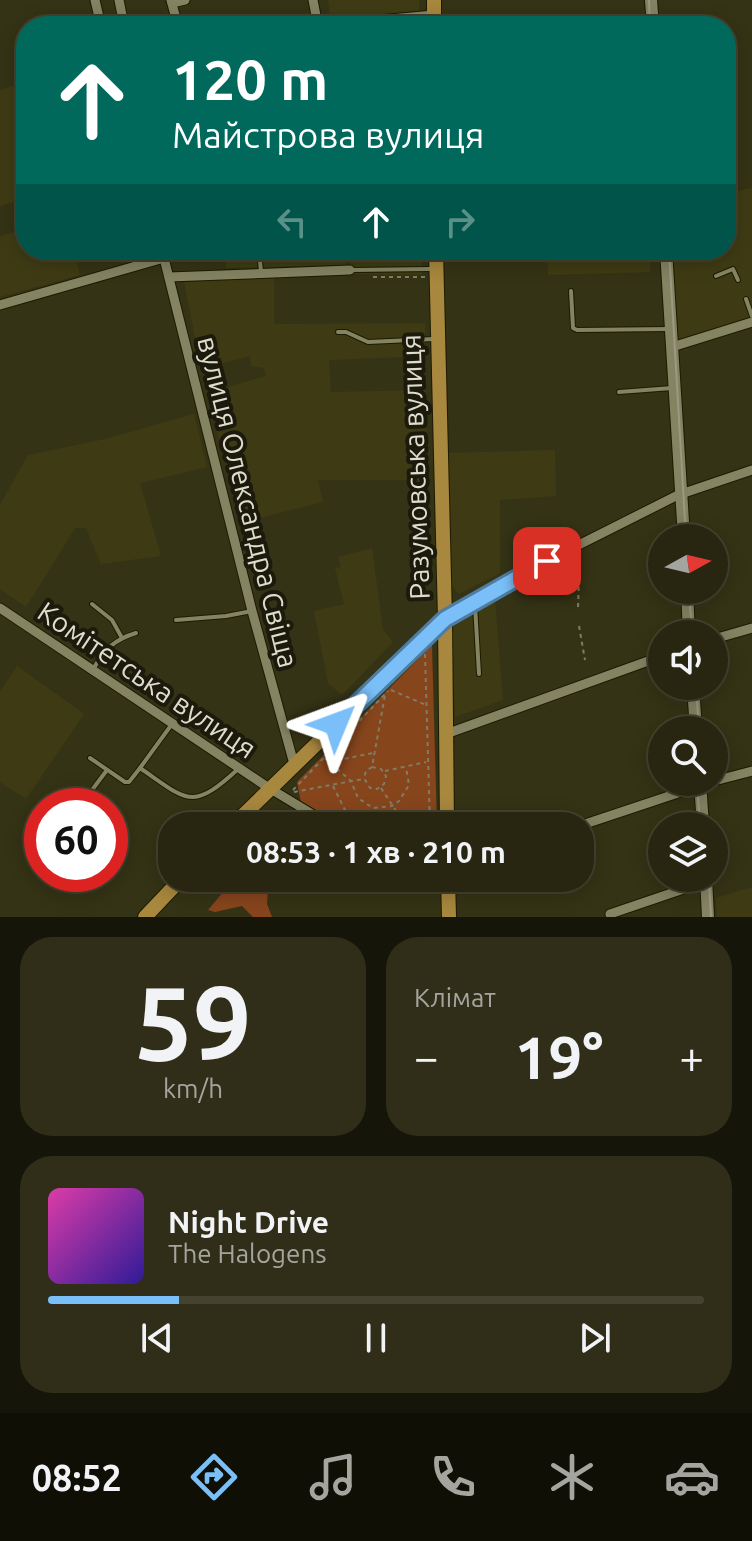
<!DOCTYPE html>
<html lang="uk">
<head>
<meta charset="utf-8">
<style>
  :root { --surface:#282610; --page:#302e19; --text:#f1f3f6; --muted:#a5a59f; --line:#444330; --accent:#7abff8 }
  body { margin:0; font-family:Ubuntu,sans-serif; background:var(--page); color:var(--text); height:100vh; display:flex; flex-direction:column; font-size:30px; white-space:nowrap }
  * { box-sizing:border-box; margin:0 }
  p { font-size:26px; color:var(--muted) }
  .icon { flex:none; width:44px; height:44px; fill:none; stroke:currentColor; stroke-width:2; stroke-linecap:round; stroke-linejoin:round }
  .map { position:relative; height:917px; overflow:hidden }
  .sheet { display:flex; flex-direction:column; gap:20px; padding:20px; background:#161509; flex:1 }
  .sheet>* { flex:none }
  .guide { position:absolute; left:16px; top:16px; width:720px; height:244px; border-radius:32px; box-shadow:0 4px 20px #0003,0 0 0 2px var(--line); background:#00695c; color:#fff; overflow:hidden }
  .needle { width:52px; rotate:82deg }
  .tools { position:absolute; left:648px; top:524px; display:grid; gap:16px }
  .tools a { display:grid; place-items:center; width:80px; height:80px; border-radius:50%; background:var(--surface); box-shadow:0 4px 20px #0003,0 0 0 2px var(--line); font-size:40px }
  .speed { position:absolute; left:24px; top:788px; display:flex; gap:16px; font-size:40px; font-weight:700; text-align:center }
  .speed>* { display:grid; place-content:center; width:104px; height:104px; border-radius:50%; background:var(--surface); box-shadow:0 4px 20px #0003,0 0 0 2px var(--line); line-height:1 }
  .speed .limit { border:12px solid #d22; background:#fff; color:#111 }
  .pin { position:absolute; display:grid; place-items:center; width:68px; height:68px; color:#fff; margin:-34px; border-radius:16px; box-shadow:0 4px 12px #0006 }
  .me { position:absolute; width:88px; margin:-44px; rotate:46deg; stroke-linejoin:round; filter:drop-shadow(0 0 6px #0008) }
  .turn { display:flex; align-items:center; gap:28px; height:168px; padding:0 24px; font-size:36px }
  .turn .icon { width:104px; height:104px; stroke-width:2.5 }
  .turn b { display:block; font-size:56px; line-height:68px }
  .lanes { display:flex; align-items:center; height:76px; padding:0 24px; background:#0003; justify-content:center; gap:40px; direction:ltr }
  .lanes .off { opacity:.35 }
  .big { font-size:60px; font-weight:700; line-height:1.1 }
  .sheet .card { flex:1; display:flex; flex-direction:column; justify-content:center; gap:12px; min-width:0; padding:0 28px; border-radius:32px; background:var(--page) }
  .sheet .dial { align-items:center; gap:0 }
  .dial b { font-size:104px; line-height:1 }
  .song { display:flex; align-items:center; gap:24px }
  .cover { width:96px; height:96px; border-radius:12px; background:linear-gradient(135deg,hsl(320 70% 55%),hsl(250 70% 35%)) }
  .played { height:8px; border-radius:4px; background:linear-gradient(90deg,var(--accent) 20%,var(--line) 20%) }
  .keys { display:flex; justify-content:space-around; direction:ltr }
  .heat { display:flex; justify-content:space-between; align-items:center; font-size:44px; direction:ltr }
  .sheet .tiles { flex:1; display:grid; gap:20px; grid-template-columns:1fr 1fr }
  .card:last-child { grid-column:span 2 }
  .trip { position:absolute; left:158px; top:812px; width:436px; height:80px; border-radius:32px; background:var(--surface); box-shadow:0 4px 20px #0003,0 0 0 2px var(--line); font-weight:700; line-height:80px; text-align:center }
  .tabs { display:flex; height:128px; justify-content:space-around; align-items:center; background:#100f06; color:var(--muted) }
  .tabs .icon { width:56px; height:56px }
  .tabs .current { color:var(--accent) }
  .tabs b { font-size:36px; color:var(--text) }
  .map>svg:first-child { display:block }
  .built { fill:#3e3b14 }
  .green { fill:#87451c }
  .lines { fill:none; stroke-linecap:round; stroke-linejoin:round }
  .lane-casing { stroke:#1d1b00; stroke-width:6 }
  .street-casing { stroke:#1d1b00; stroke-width:11 }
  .secondary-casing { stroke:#1d1b00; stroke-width:14 }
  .primary-casing { stroke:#1d1b00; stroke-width:16 }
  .path { stroke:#7f7d65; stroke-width:2; stroke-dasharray:4 4; stroke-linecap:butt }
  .lane { stroke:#848362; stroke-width:4 }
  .street { stroke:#848362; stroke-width:9 }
  .secondary { stroke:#848362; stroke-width:12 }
  .primary { stroke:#a8873e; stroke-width:14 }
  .tram { stroke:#9b9983; stroke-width:2 }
  .route-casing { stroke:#4f7ca1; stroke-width:20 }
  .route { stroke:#7abff8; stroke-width:14 }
  .labels { text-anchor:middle; stroke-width:8; stroke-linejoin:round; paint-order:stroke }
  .street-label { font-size:28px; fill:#deddcc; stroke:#1b1a0d }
</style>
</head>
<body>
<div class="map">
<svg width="752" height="917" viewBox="0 0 752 917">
  <rect width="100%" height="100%" fill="#353315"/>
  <g class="built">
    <polygon points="328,0 419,0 419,11 330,20"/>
    <polygon points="26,81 26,167 18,169 26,198 0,206 0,90"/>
    <polygon points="752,188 752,321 678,341 672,250 726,250 726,193"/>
    <polygon points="26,229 26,250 73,250 80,275 0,297 0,236"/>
    <polygon points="226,250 345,250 346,265 226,268"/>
    <polygon points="350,250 422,250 422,275 350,274"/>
    <polygon points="548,250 650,250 650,272 548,275"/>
    <polygon points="274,275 274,324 425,323 425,356 329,360 331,392 426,390 427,480 318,480 323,502 240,523 208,393 266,376 264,368 251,366 250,356 201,369 183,276"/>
    <polygon points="194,414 207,467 140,483 161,556 101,564 86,528 75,528 26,607 0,589 0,505 28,455 105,439"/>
    <polygon points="555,450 556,496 500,500 500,573 459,594 452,586 446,453"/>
    <polygon points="372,548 383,630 393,642 342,695 328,683 314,611 344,604 335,568 341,567 338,557"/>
    <polygon points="495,599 503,700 455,717 452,623"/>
    <polygon points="17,666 84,714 26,799 0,782 0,692"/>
    <polygon points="752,887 752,917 717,917 716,898"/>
  </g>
  <g class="green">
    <polygon points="432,645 437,826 342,826 301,803 297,782"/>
    <polygon points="235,878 296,878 282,881 268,890 267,904 272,917 253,917 242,906 215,912 208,910"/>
  </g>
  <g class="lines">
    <defs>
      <g id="lane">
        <polyline points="259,250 261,272"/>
        <polyline points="352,270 431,269"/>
        <polyline points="716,276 733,269 738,280"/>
        <polyline points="571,291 573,328 577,330 669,329"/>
        <polyline points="746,299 752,316"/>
        <polyline points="338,332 346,332 368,342 434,339"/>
        <polyline points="619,392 672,388"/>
        <polyline points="92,604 112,620 122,638"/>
        <polyline points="475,605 479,674"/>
        <polyline points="176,620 226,616 252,611"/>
        <path d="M 94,668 C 104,649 116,639 136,633"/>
        <path d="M 172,724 L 140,768 C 187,800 191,812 237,770"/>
        <polyline points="90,758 125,782 129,782 140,768"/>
        <polyline points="80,806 107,770"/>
      </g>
      <g id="street">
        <polyline points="95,0 101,26"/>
        <polyline points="119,0 122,15"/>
        <polyline points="171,0 178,26"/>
        <polyline points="313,0 318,26"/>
        <polyline points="172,3 185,0"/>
        <polyline points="314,26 434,15"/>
        <polyline points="162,250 252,611 294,764"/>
        <polyline points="169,277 350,270"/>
        <polyline points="0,305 164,258"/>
        <polyline points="672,347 752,322"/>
        <polyline points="0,608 269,788 332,826"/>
        <polyline points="445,619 523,573 678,495 752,470"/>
        <polyline points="714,639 752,628"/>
        <polyline points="446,734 662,656"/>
        <polyline points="714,781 752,771"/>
        <polyline points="579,826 711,782"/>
        <polyline points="611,917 610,914 707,881"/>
      </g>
      <g id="secondary">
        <polyline points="651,0 653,26"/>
        <polyline points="666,250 684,538"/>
        <polyline points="687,590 689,634"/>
        <polyline points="693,686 696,730"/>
        <polyline points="700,782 703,826"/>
        <polyline points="706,878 708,917"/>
      </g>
      <g id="primary">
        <polyline points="434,0 434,26"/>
        <polyline points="436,250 445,619 447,826"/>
        <polyline points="232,826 445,619"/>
        <polyline points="448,878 449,917"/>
        <polyline points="145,917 182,878"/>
      </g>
    </defs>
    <use href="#lane" class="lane-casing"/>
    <use href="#street" class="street-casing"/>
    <use href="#secondary" class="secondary-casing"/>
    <use href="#primary" class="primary-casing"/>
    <g class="path">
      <polyline points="373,277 426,277"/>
      <polyline points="574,564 579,576 578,609"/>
      <polyline points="579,626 585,660"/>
      <polyline points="425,654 430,826"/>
      <polyline points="391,690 426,705"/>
      <polyline points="325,758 351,781 358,798 373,808 392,806 399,801 409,785 406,767"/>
      <polyline points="329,762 373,753"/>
      <polyline points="372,767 381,769 386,776 384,784 377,789 370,788 364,778 366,771 372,767 385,695"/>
      <polyline points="385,771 426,762"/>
      <polyline points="333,786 353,826"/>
      <polyline points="381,788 406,826"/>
      <polyline points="293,790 388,691"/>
      <polyline points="294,792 363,779"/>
      <polyline points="340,821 348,826"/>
    </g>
    <use href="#lane" class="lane"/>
    <use href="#street" class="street"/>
    <use href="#secondary" class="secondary"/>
    <use href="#primary" class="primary"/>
    <g class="tram">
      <polyline points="649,0 650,26"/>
      <polyline points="669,250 686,538"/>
      <polyline points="689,590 692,634"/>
      <polyline points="696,686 699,730"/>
      <polyline points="697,782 700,826"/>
      <polyline points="709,878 711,917"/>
    </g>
  </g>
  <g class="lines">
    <defs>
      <polyline id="route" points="336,724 445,619 547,561"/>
    </defs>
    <use href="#route" class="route-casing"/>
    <use href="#route" class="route"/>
  </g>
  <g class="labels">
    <g class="street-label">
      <text transform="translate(415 467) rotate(-92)" y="10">Разумовська вулиця</text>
      <text transform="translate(248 502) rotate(76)" y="10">вулиця Олександра Свіща</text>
      <text transform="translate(147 680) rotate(34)" y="10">Комітетська вулиця</text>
    </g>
  </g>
</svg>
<div class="tools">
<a><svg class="needle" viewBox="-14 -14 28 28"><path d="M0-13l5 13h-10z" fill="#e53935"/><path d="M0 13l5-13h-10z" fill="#a5a59f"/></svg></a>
<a><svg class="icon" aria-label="sound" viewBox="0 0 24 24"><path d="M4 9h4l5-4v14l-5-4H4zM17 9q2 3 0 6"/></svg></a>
<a><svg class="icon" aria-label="search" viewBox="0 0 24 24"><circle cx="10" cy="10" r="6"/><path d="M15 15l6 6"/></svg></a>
<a><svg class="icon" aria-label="layers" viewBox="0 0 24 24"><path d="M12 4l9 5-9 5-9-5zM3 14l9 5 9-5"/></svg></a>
</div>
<div class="speed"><div class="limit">60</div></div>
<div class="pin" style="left:547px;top:561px;background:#d93025"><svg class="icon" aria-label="arrive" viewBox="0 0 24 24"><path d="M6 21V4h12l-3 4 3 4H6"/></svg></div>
<svg class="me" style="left:336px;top:724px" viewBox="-20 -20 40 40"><path d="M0-17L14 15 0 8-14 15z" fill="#7abff8" stroke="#fff" stroke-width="4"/></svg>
<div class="trip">08:53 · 1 хв · 210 m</div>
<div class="guide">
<div class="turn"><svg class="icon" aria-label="ahead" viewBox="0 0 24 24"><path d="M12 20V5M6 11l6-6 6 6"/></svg><div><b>120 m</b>Майстрова вулиця</div></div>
<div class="lanes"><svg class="icon off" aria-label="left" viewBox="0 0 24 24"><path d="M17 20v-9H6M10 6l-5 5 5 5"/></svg><svg class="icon" aria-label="ahead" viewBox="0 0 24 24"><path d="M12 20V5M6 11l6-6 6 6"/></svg><svg class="icon off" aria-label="right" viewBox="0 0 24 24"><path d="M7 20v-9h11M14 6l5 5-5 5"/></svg></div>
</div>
</div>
<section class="sheet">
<div class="tiles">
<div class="card dial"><b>59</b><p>km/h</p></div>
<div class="card"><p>Клімат</p>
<div class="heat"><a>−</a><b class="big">19°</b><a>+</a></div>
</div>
<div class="card">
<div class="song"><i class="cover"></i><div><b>Night Drive</b><p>The Halogens</p></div></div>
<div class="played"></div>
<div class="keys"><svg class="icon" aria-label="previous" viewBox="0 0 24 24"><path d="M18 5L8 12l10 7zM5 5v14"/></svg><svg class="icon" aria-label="pause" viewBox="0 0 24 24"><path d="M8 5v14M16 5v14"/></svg><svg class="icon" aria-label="next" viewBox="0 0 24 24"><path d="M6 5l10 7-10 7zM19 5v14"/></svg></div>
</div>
</div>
</section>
<nav class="tabs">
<b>08:52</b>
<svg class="icon current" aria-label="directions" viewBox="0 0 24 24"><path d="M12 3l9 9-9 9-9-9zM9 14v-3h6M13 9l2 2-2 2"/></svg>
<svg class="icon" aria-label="music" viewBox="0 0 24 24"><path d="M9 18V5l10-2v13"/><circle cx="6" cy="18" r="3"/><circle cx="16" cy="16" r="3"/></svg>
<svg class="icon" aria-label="phone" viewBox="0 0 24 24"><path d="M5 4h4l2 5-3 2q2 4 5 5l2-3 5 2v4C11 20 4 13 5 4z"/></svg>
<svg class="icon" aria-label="climate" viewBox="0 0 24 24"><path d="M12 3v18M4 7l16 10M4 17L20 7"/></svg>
<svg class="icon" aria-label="car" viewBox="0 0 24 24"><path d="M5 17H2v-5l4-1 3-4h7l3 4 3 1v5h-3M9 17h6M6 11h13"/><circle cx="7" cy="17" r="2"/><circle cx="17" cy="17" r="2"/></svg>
</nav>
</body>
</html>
